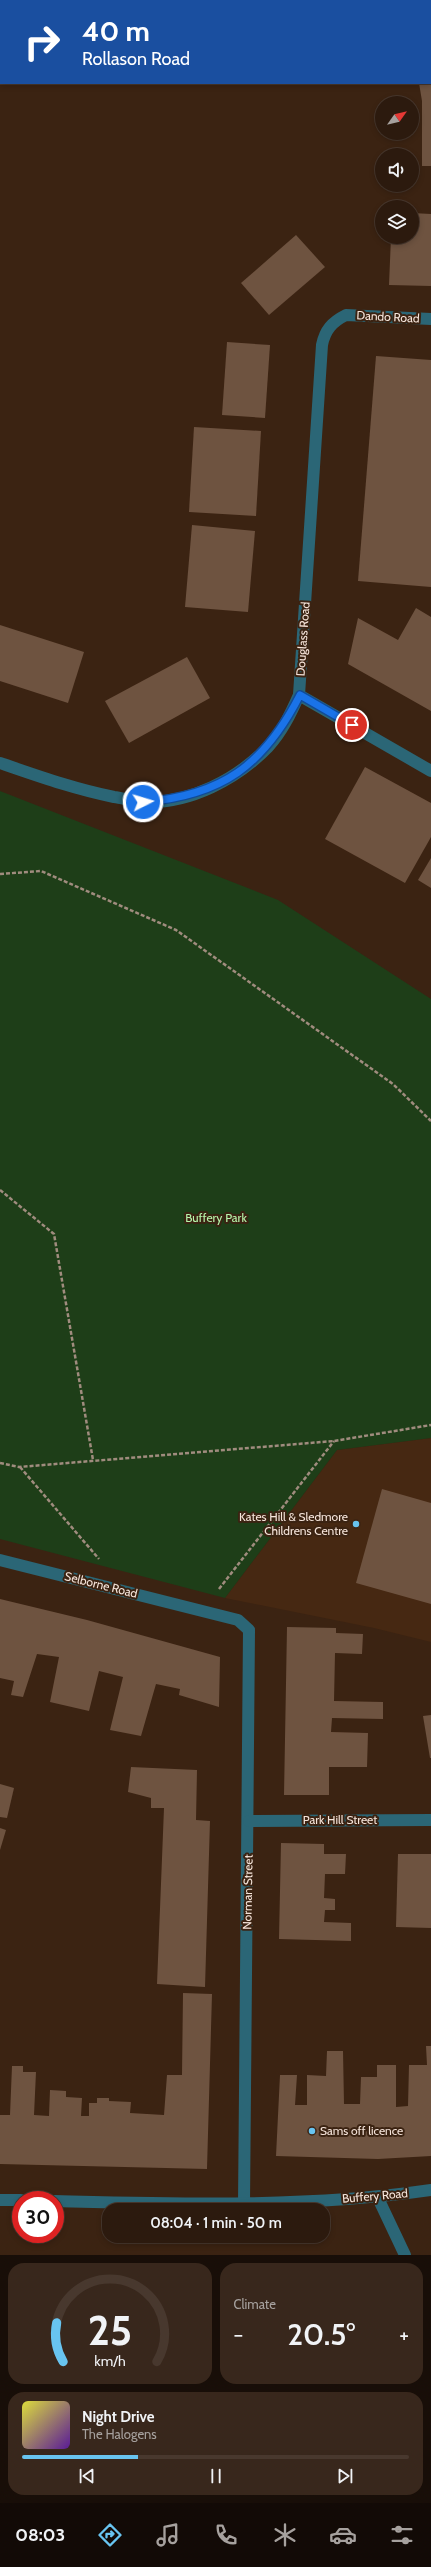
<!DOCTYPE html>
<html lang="en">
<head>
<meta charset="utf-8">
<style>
  :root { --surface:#2c1a0e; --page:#38271c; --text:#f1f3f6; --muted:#a6a19e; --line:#48382e; --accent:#68c4f0 }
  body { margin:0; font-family:Cabin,sans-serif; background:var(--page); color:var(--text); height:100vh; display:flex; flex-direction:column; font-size:15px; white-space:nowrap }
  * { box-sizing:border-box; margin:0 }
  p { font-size:13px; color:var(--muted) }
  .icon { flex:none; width:22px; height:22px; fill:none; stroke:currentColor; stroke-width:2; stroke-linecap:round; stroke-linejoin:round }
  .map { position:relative; height:2255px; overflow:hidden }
  .side { display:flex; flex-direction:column; gap:8px; padding:8px; background:#180e08; flex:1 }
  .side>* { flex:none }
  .top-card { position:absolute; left:0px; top:0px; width:431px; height:84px; box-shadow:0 2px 6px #0003,0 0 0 1px var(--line); background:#1a4fa0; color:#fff; overflow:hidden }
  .needle { width:26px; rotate:56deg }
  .fabs { position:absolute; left:375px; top:96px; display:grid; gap:8px }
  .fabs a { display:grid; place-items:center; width:44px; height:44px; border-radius:50%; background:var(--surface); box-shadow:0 2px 6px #0003,0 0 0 1px var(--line); font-size:20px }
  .speed { position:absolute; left:12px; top:2191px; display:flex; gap:8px; font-size:20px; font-weight:700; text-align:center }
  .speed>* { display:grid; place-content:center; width:52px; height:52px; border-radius:50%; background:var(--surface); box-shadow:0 2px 6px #0003,0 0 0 1px var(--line); line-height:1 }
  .speed .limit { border:6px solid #d22; background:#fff; color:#111 }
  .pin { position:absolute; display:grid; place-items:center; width:34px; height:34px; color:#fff; margin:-17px; border:2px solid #fff; border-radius:50%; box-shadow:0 1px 4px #0007 }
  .me { position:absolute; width:44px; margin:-22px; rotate:85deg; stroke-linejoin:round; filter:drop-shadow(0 0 3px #0008) }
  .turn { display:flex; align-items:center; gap:14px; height:84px; padding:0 16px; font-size:18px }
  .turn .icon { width:52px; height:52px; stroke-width:2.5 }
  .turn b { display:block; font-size:28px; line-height:34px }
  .big { font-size:30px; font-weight:600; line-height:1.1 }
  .side .tile { flex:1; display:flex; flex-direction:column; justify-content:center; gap:6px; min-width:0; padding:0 14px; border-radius:16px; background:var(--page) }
  .side .dial { align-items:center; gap:0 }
  .dial svg { height:104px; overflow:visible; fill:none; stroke:var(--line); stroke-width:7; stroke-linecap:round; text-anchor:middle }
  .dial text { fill:var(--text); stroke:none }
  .song { display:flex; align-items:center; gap:12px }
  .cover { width:48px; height:48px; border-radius:6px; background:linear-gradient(135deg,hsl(60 70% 55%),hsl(270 70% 35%)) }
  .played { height:4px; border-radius:2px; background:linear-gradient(90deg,var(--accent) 30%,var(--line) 30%) }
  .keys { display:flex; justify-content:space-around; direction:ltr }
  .heat { display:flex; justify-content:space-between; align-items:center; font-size:22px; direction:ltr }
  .side .tiles { flex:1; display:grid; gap:8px; grid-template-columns:1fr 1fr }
  .tile:last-child { grid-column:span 2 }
  .trip { position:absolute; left:102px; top:2203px; width:228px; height:40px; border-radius:16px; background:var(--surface); box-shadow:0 2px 6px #0003,0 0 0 1px var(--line); font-weight:600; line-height:40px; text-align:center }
  .tab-bar { display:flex; height:64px; justify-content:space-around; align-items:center; background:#120a06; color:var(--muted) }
  .tab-bar .icon { width:28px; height:28px }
  .tab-bar .selected { color:var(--accent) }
  .tab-bar b { font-size:18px; color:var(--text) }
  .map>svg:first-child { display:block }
  .built { fill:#462812 }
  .green { fill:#1e3e18 }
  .building { fill:#6e5340 }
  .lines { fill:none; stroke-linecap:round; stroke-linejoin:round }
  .path { stroke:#a08c7e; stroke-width:2.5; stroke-dasharray:4 2; stroke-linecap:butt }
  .minor { stroke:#2b6676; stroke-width:12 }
  .route-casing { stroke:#114b97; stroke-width:10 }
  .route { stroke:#1a73e8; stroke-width:7 }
  .poi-dot { fill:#68c4f0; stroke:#3b2312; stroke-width:1.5 }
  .labels { text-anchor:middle; stroke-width:4; stroke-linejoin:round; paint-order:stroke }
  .street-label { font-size:12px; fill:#f6e5db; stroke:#3b2312 }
  .park-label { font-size:12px; fill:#b7f5ab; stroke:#3b2312 }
  .poi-label { font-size:12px; fill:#f6e5db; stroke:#3b2312; text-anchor:end }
</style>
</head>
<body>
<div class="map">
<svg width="431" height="2255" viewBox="0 0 431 2255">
  <rect width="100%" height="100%" fill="#3b2312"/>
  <polygon class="built" points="431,1438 431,1642 374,1628 225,1598 337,1450"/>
  <polygon class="green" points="0,791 278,900 431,999 431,1438 337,1450 225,1598 0,1539"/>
  <g class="building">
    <polygon points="419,83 431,83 431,166 422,166 422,101"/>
    <polygon points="412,213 431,214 431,286 389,285 391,237 412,237"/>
    <polygon points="296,235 325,267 269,315 241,283"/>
    <polygon points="227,342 270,345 265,418 222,415"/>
    <polygon points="376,356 431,360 431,587 358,581"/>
    <polygon points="194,427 261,431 256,516 189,512"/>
    <polygon points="192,525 255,531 248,612 185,607"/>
    <polygon points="416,608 431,617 431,711 348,664 358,618 398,640"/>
    <polygon points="0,625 84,652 68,703 0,681"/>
    <polygon points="187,657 210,698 129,743 105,701"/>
    <polygon points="365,767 431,803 431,837 405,883 325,839"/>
    <polygon points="431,858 431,888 418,880"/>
    <polygon points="382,1489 431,1503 431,1604 356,1583"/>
    <polygon points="0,1599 87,1620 220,1657 219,1707 179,1695 180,1689 156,1684 141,1736 110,1730 123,1677 99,1671 89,1711 50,1702 59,1657 37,1654 23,1697 11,1695 14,1681 0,1678"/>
    <polygon points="287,1627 336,1628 336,1633 363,1634 362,1654 335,1653 334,1701 383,1702 383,1719 332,1718 331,1732 368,1733 367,1767 329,1767 329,1795 284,1795"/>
    <polygon points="431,1715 431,1758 430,1758 423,1716"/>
    <polygon points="131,1767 197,1770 196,1820 210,1821 205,1987 157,1984 164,1808 151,1808 151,1798 128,1792"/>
    <polygon points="0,1784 14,1788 7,1818 0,1817"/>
    <polygon points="0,1828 6,1830 0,1850"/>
    <polygon points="281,1843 324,1844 324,1854 346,1854 345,1874 325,1874 324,1898 335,1899 335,1910 325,1910 324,1922 351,1923 351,1941 279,1939"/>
    <polygon points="398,1854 431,1854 431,1928 396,1927"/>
    <polygon points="183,1993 212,1994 207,2169 0,2164 0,2115 10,2115 12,2066 23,2066 23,2072 36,2072 34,2115 49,2116 50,2090 66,2091 66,2097 82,2098 81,2116 89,2116 89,2103 97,2103 97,2098 109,2098 109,2101 131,2102 130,2113 164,2115 167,2075 182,2075"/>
    <polygon points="426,2046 431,2046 431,2156 378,2159 276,2156 280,2075 297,2075 295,2105 307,2105 307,2075 326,2076 327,2051 343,2051 344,2104 360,2104 361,2077 377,2077 377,2065 396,2065 396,2107 408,2106 409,2065 427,2065"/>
  </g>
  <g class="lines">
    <g class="path">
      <polyline points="0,874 41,871 176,930 393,1084 431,1121"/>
      <polyline points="0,1190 54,1234 93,1460"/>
      <polyline points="0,1463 19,1467 334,1441 431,1425"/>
      <polyline points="20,1467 99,1559"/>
      <polyline points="219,1589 334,1441"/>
    </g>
    <g class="minor">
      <polyline points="287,0 287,1"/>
      <polyline points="299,695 431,771"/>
      <path d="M 0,763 C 38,776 74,789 114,797 C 123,798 134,802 144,802 C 190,804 237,779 268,747 C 282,732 291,713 299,695 L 322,345 C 325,330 332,322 346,315 L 431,319"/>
      <polyline points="0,1560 238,1620 249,1630 244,2205"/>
      <polyline points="249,1821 431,1820"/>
      <polyline points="378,2198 405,2255"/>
      <polyline points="0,2200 21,2200"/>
      <path d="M 55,2201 C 181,2204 306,2208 431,2190"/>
    </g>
  </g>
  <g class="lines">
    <defs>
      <path id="route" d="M 143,802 C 222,796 264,765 300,695 L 352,725"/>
    </defs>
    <use href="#route" class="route-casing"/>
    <use href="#route" class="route"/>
  </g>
  <g class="poi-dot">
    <circle cx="356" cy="1524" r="4"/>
    <circle cx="312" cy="2131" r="4"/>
  </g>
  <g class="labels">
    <g class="street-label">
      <text transform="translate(388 317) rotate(3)" y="4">Dando Road</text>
      <text transform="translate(303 639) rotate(-86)" y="4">Douglass Road</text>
      <text transform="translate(101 1585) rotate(14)" y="4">Selborne Road</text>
      <text x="340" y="1824">Park Hill Street</text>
      <text transform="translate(248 1892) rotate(-89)" y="4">Norman Street</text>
      <text transform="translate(375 2196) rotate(-5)" y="4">Buffery Road</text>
    </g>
    <g class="park-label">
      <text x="216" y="1222">Buffery Park</text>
    </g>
    <g class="poi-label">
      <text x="348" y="1521">Kates Hill &amp; Sledmore<tspan x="348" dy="14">Childrens Centre</tspan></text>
      <text x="320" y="2135" text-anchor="start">Sams off licence</text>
    </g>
  </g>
</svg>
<div class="fabs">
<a><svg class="needle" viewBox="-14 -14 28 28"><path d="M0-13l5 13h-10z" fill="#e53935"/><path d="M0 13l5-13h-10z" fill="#a6a19e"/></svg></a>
<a><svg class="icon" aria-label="sound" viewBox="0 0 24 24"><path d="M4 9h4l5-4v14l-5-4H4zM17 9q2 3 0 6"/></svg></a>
<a><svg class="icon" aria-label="layers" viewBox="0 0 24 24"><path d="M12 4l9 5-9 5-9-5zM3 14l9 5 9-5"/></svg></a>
</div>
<div class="speed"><div class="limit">30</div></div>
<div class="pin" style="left:352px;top:725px;background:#d93025"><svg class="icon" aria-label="arrive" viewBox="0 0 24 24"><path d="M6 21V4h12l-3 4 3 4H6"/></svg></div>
<svg class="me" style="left:143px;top:802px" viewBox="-20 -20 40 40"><circle r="17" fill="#1a73e8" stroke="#fff" stroke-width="3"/><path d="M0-11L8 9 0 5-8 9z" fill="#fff"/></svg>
<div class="trip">08:04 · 1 min · 50 m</div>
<div class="top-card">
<div class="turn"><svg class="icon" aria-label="right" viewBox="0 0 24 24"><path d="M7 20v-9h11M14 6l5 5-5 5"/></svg><div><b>40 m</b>Rollason Road</div></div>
</div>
</div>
<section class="side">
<div class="tiles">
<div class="tile dial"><svg viewBox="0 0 100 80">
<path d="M14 69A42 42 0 1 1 86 69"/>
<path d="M14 69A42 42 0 0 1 9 39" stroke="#68c4f0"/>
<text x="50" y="56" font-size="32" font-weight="700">25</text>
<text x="50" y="72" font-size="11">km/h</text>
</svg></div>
<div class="tile"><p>Climate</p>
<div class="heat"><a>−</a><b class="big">20.5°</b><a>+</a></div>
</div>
<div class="tile">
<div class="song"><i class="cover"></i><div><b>Night Drive</b><p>The Halogens</p></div></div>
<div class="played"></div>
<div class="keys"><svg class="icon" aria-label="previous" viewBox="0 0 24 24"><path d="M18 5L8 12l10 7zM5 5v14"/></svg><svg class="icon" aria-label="pause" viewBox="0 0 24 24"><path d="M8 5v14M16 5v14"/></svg><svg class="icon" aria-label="next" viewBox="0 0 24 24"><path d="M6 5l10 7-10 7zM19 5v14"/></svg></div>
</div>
</div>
</section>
<nav class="tab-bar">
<b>08:03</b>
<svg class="icon selected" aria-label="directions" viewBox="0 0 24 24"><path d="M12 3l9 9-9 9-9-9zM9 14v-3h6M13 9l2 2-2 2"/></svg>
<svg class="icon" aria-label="music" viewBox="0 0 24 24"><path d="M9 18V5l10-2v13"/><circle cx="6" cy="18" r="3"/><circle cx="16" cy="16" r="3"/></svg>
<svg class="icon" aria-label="phone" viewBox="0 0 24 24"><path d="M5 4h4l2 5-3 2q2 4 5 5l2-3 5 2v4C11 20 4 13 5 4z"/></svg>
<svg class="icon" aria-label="climate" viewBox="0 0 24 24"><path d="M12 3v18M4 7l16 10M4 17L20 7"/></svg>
<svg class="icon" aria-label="car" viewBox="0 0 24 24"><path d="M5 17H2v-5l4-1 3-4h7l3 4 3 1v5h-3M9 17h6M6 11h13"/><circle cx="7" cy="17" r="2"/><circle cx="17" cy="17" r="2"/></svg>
<svg class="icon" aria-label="filters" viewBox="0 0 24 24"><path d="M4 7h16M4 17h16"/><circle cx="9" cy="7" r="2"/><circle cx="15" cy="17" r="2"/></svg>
</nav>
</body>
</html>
